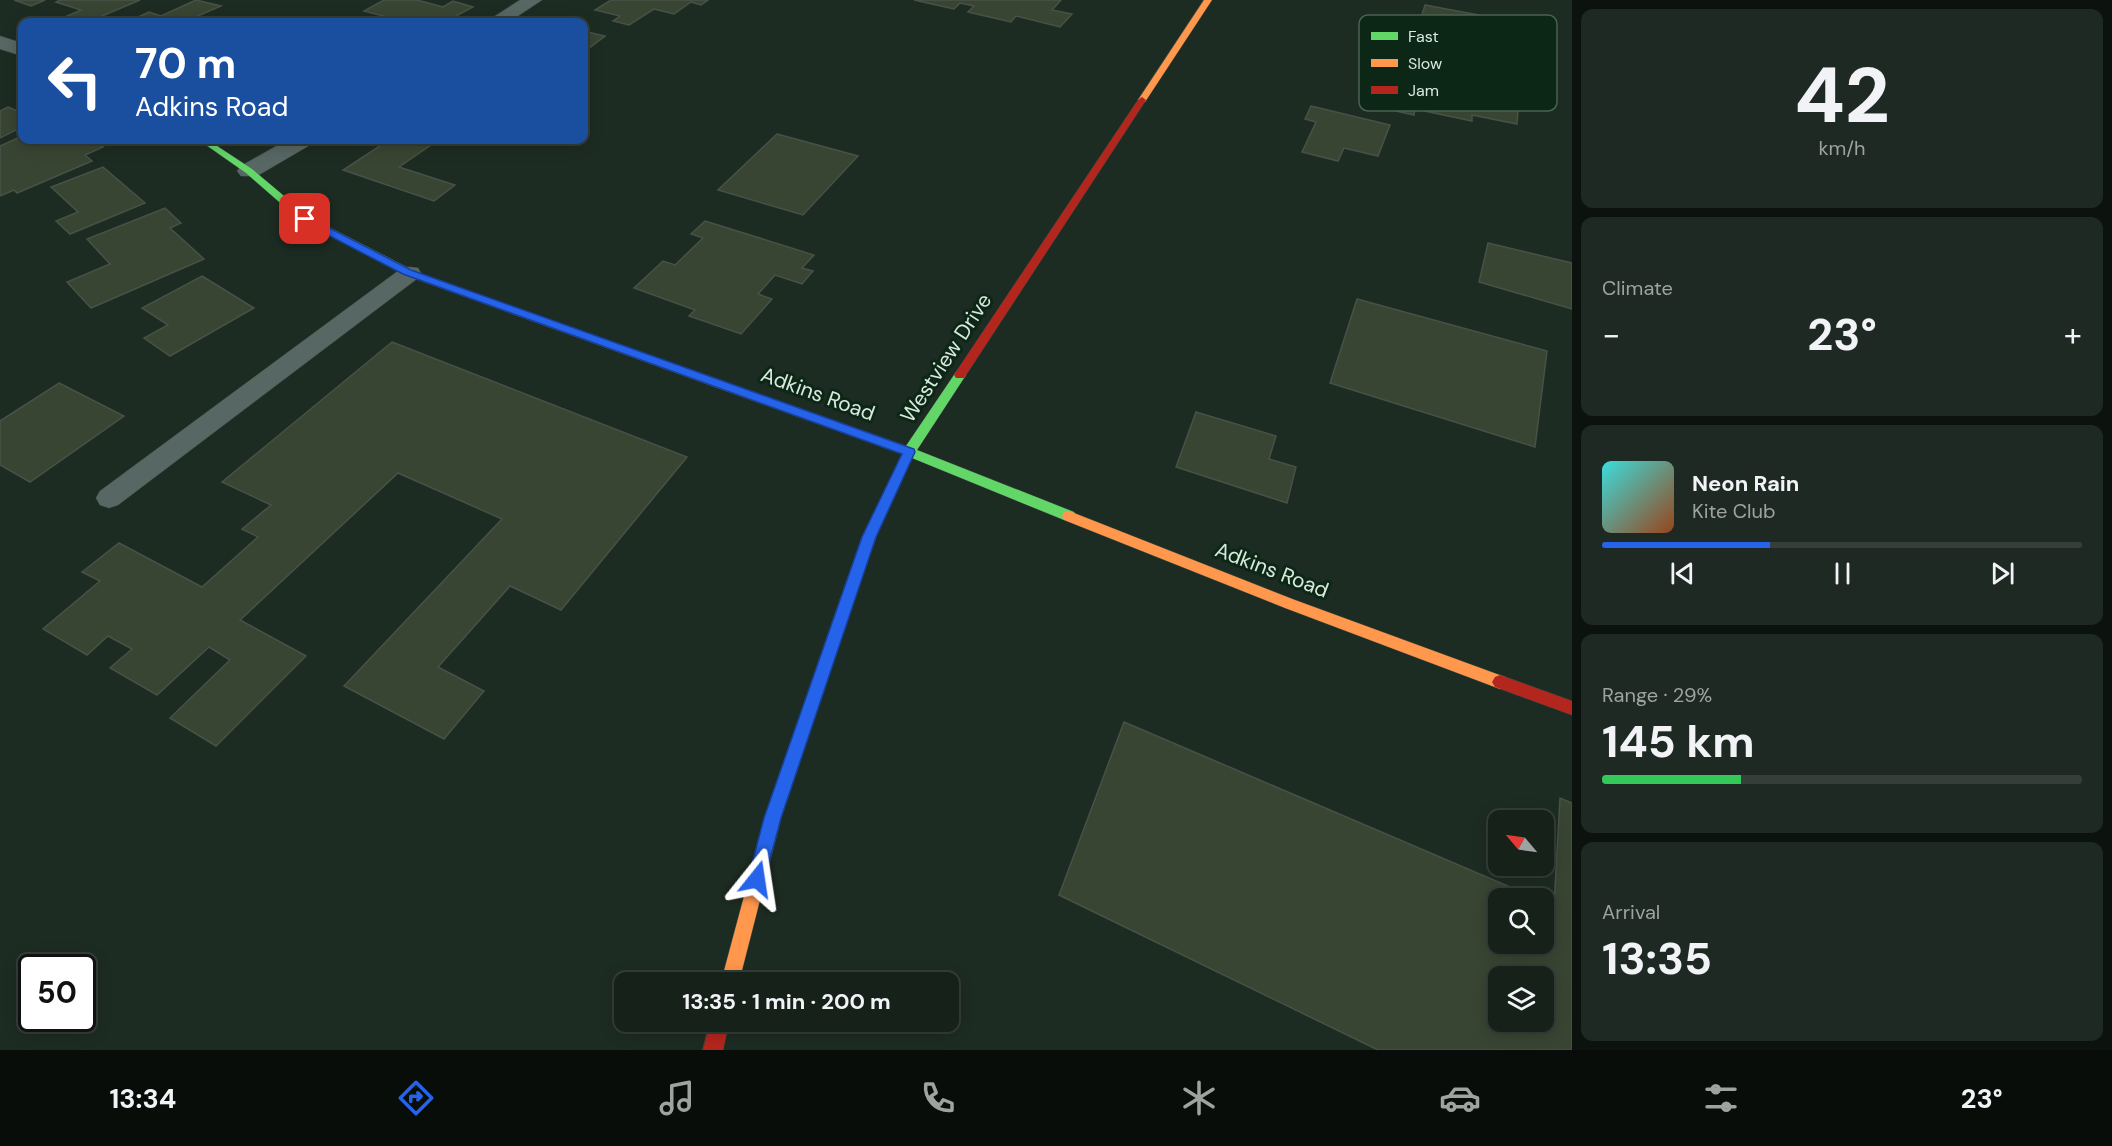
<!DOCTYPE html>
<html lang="en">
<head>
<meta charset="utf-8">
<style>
  :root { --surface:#16211a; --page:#1f2923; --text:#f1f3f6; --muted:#9ea3a2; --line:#353e39; --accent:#2563eb }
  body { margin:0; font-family:"DM Sans",sans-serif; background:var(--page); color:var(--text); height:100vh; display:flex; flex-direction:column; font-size:22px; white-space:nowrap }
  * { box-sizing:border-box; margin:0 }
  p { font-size:20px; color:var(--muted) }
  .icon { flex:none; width:33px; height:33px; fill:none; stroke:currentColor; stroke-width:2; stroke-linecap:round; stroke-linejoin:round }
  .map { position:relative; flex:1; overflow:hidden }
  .panel { display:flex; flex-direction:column; gap:9px; padding:9px; background:#0c120e; width:540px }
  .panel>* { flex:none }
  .top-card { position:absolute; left:18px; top:18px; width:570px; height:126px; border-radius:12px; box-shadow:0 3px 15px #0003,0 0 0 2px var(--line); background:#1a4fa0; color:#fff; overflow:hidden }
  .needle { width:39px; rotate:299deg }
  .controls { position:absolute; left:1488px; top:810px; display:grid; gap:12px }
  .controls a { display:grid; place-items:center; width:66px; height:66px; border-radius:12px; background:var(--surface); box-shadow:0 3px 15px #0003,0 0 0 2px var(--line); font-size:30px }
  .speed { position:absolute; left:18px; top:954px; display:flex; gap:12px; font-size:30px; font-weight:700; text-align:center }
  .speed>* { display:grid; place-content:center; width:78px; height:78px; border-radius:50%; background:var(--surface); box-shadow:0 3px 15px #0003,0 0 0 2px var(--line); line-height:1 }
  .speed .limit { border:3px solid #111; border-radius:9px; background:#fff; color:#111 }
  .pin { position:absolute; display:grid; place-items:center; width:51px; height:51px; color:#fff; margin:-26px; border-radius:12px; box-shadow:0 3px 9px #0006 }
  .me { position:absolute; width:66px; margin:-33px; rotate:15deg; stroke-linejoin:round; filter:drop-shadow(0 0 4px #0008) }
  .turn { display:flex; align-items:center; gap:21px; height:126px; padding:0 18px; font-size:27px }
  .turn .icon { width:78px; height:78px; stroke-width:2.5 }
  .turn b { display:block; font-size:42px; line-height:51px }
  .big { font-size:45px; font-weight:700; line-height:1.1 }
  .panel .widget { flex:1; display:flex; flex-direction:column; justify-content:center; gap:9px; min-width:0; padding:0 21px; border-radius:12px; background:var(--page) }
  .panel .dial { align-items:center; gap:0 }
  .dial b { font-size:78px; line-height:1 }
  .song { display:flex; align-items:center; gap:18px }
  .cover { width:72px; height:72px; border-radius:9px; background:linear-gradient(135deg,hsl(180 70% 55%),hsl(20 70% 35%)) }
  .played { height:6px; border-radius:3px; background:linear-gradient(90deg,var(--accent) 35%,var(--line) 35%) }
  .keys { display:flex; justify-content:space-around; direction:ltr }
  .heat { display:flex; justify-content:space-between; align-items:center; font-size:33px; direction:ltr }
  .charge { height:9px; border-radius:4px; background:linear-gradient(90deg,#34c759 29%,var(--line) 0) }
  .trip { position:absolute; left:614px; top:972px; width:345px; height:60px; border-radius:12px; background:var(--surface); box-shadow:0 3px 15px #0003,0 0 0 2px var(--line); font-weight:700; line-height:60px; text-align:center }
  .dock { display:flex; height:96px; justify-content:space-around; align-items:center; background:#090d0a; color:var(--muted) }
  .dock .icon { width:42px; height:42px }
  .dock .active { color:var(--accent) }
  .dock b { font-size:27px; color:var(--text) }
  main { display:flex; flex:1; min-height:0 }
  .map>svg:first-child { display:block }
  .building { fill:#394533; stroke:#485147; stroke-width:1.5; fill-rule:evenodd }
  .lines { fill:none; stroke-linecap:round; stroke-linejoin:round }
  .lane-casing { stroke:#3d4941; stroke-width:1 }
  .street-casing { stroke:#3d4941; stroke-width:1 }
  .fast-casing { stroke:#3d4941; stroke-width:1 }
  .slow-casing { stroke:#3d4941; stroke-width:1 }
  .jam-casing { stroke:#3d4941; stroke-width:1 }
  .lane { fill:#576763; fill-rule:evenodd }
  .street { fill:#576763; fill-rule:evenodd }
  .fast { fill:#63d668; fill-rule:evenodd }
  .slow { fill:#ff974d; fill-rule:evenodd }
  .jam { fill:#b3261e; fill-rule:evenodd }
  .route { fill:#2563eb; stroke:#184099; stroke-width:1.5 }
  .labels { text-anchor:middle; stroke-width:6; stroke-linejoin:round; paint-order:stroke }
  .street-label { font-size:21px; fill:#d9e9dd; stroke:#0d2716 }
  .key { fill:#0d2716; stroke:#4a6152; stroke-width:1.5 }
  .key-label { font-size:16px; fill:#d9e9dd }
</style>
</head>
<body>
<main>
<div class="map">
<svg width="1572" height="1050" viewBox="0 0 1572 1050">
  <rect width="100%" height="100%" fill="#1d2c22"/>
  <g class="building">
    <polygon points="14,0 45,0 31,6"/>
    <polygon points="60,0 140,0 88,22 67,16 81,10 56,2"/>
    <polygon points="196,0 221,6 184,22 127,22 149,12 161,16"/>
    <polygon points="384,0 417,0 443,7 453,1 473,7 445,22 406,22 364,11"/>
    <polygon points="611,0 708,0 701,5 691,2 674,14 654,9 629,25 613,21 620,16 595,10"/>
    <polygon points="914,0 1061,0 1052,10 1072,14 1060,27 1016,16 1011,22 968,12 974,6 960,3 954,9"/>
    <polygon points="1425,5 1501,19 1495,49 1410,32 1413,23 1419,24"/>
    <polygon points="584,31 605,36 584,52"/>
    <polygon points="1454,71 1526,85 1525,99 1519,98 1517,124 1472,115 1472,121 1415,109 1414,115 1391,110 1392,106 1369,101 1373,85 1424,95 1428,76 1452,81"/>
    <polygon points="1311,106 1390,125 1378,156 1344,148 1338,161 1302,152 1316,122 1305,119"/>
    <polygon points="8,107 22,113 22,127 0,138 0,111"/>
    <polygon points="777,134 858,156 803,215 718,190"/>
    <polygon points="22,136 22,140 90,140 103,147 85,155 92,161 17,193 14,190 0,196 0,146"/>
    <polygon points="389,140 413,140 431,145 399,167 455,185 434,201 343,170"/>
    <polygon points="103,167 145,203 70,234 56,221 78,212 51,187"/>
    <polygon points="165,208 181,223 170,228 204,259 91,308 67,282 110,264 87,239"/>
    <polygon points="705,221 814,255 802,268 813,271 802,284 775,275 758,294 772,299 741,334 689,316 695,310 634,288 663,261 675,265 703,238 691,234"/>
    <polygon points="1488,243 1572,263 1572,309 1479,282"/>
    <polygon points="202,276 254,308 170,356 144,338 168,325 142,308"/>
    <polygon points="1357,299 1547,351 1535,447 1330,383"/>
    <polygon points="392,342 687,457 561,610 510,586 438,667 484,691 444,739 344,686 502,519 398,473 240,620 306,656 216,746 170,718 230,660 209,647 157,695 110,668 132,649 108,636 87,655 43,629 100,581 82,572 119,543 202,587 258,537 242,529 271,505 222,482"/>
    <polygon points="59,383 124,416 30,482 0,465 0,421"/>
    <polygon points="1196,412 1276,436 1269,459 1296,467 1287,503 1176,467"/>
    <path d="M 1124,722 L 1536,898 L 1498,898 L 1498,944 L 1544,944 L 1544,902 L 1554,906 L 1560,798 L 1572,803 L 1572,1050 L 1378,1050 L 1059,895 ZM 1498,976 L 1544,976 L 1544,1022 L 1498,1022 Z"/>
  </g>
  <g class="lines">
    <defs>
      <polygon id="lane" points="410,267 418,268 421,273 418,278 118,505 109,508 100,505 96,498 100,491 402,268"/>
      <g id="street">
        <polygon points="520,0 542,0 509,22 486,22"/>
        <polygon points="0,36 22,43 22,56 0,49"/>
        <polygon points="287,140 313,140 310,145 257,176 241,176 237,171 241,166"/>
      </g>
      <g id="fast">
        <polygon points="199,140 208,140 252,169 309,217 428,278 427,280 419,280 301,221 246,173"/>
        <polygon points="960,371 966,375 917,450 1074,512 1076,516 1074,520 1064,520 912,458 876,537 854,600 852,604 842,604 840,600 862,537 902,454 754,401 752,398 754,395 762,395 906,446 956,372"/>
      </g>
      <g id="slow">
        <polygon points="1204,0 1212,0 1145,102 1139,102 1138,100"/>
        <polygon points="423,275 762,395 764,398 762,401 754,401 419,280 419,276"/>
        <polygon points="1069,511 1295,600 1505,677 1508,682 1505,687 1500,689 1285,608 1064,520 1062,516 1064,512"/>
        <polygon points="847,594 852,596 854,600 781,818 739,982 721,982 765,818 840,600 842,596"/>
      </g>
      <g id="jam">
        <polygon points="1142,97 1146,100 964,378 956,378 954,375 956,372 1138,100"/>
        <polygon points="1500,675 1572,701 1572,715 1495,687 1492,682 1495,677"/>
        <polygon points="710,1022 729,1022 723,1050 703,1050"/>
      </g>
    </defs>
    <use href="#lane" class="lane-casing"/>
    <use href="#street" class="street-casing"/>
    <use href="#fast" class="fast-casing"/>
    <use href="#slow" class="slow-casing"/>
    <use href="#jam" class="jam-casing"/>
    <use href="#lane" class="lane"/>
    <use href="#street" class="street"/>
    <use href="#fast" class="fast"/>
    <use href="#slow" class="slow"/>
    <use href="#jam" class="jam"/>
  </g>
  <polygon class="route" points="301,217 308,217 411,270 914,449 915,452 876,537 781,818 763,886 757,888 751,886 748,879 764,818 862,537 902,454 403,274 301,221"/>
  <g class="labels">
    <g class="street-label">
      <text transform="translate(946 358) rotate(-57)" y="7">Westview Drive</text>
      <text transform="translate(818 394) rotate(20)" y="7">Adkins Road</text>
      <text transform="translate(1272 570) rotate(21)" y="7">Adkins Road</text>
    </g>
  </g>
  <rect x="1359" y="15" width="198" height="96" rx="9" class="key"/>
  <rect x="1371" y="32" width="27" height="8" fill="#63d668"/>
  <rect x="1371" y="59" width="27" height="8" fill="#ff974d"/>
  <rect x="1371" y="86" width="27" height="8" fill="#b3261e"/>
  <g class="key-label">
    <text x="1408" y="42">Fast</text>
    <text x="1408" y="69">Slow</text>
    <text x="1408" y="96">Jam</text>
  </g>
</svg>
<div class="controls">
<a><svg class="needle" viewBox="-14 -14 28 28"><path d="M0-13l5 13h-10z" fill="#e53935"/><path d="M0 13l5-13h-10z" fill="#9ea3a2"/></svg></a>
<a><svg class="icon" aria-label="search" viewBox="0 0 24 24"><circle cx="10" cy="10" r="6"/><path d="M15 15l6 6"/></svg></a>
<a><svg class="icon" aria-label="layers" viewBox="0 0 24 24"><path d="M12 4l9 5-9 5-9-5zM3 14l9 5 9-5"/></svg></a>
</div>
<div class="speed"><div class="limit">50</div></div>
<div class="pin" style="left:305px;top:219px;background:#d93025"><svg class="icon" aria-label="arrive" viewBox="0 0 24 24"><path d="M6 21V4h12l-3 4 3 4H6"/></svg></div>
<svg class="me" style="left:757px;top:879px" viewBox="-20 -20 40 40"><path d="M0-17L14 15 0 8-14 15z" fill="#2563eb" stroke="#fff" stroke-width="4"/></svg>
<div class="trip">13:35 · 1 min · 200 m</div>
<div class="top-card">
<div class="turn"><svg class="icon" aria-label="left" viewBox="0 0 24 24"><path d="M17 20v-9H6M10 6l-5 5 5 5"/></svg><div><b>70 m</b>Adkins Road</div></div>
</div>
</div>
<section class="panel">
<div class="widget dial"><b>42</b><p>km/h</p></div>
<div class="widget"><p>Climate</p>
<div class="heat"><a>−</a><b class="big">23°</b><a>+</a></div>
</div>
<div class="widget">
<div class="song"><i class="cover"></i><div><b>Neon Rain</b><p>Kite Club</p></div></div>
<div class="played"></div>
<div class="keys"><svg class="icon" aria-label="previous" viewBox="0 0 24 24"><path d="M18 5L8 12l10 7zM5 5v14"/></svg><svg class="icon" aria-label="pause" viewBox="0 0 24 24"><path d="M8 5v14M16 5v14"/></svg><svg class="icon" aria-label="next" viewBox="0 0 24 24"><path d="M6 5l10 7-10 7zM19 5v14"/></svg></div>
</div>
<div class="widget"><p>Range · 29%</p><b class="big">145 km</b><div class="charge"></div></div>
<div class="widget"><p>Arrival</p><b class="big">13:35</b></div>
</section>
</main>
<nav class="dock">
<b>13:34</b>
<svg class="icon active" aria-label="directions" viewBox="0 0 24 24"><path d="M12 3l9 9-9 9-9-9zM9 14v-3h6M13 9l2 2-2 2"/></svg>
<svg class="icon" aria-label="music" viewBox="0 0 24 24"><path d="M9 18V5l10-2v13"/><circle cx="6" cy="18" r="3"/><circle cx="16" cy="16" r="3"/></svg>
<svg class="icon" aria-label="phone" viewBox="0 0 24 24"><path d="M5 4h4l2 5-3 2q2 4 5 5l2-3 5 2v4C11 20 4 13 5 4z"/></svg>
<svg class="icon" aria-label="climate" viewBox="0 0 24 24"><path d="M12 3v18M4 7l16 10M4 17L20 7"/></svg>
<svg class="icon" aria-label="car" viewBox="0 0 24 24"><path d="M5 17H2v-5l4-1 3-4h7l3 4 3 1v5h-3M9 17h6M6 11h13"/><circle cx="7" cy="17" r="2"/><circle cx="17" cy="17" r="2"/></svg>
<svg class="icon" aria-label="filters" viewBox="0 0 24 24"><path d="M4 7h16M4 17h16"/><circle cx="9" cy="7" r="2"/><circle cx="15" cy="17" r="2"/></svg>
<b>23°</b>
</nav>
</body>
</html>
